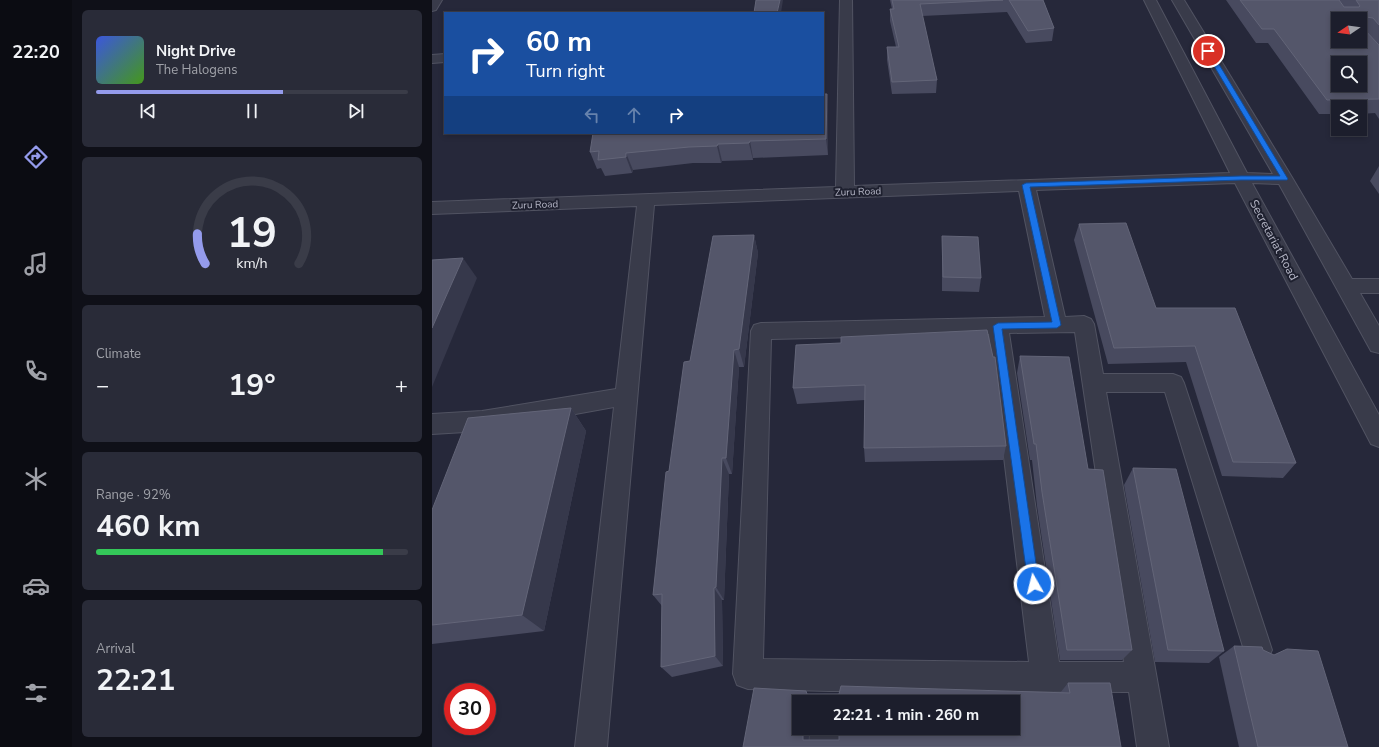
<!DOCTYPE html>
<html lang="en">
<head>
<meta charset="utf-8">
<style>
  :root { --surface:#1c1e2c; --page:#292b38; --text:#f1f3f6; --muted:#a0a2a9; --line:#3a3c48; --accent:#949bec }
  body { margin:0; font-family:"Nunito Sans",sans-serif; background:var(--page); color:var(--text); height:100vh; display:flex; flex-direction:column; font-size:15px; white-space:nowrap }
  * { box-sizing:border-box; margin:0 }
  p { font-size:13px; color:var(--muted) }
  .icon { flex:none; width:22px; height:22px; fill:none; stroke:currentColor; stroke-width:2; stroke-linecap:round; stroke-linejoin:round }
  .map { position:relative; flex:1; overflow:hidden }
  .details { display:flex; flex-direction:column; gap:10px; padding:10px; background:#0f1018; width:360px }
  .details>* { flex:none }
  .hud { position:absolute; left:12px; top:12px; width:380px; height:122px; border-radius:0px; box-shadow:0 2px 6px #0003,0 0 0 1px var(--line); background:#1a4fa0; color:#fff; overflow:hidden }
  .needle { width:26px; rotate:257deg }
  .controls { position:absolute; left:899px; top:12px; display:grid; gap:8px }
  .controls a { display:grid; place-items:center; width:36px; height:36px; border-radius:0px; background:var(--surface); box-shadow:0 2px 6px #0003,0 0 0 1px var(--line); font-size:20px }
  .speed { position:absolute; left:12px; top:683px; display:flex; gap:8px; font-size:20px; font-weight:700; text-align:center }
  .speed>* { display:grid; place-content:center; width:52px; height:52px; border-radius:50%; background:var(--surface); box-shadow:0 2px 6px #0003,0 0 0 1px var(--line); line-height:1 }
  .speed .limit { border:6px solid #d22; background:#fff; color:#111 }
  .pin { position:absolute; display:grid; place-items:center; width:34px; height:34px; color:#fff; margin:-17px; border:2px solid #fff; border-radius:50%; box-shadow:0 1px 4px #0007 }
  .me { position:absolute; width:44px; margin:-22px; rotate:352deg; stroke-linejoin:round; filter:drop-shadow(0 0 3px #0008) }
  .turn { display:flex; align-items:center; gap:14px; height:84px; padding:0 16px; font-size:18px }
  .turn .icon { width:52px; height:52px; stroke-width:2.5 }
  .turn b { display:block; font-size:28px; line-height:34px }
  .lanes { display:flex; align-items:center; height:38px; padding:0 16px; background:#0003; justify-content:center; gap:20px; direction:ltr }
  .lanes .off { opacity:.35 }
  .big { font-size:30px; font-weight:700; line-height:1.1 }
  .details .widget { flex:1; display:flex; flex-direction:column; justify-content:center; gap:6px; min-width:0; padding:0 14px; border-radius:6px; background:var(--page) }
  .details .dial { align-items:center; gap:0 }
  .dial svg { height:104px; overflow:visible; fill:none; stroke:var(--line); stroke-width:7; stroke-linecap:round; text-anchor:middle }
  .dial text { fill:var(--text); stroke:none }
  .song { display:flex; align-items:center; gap:12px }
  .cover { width:48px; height:48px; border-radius:6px; background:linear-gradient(135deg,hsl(230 70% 55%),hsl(100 70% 35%)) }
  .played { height:4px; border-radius:2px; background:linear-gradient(90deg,var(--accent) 60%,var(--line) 60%) }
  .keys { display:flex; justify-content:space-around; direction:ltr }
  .heat { display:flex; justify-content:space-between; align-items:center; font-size:22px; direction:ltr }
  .charge { height:6px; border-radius:3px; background:linear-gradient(90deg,#34c759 92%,var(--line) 0) }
  .trip { position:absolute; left:360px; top:695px; width:228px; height:40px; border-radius:0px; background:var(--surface); box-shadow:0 2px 6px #0003,0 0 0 1px var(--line); font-weight:700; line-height:40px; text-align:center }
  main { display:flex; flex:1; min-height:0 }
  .dock { display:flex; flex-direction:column; width:72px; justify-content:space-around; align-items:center; background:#0b0c12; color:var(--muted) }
  .dock .icon { width:28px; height:28px }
  .dock .selected { color:var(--accent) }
  .dock b { font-size:18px; color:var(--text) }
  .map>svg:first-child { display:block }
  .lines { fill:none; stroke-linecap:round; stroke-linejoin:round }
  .minor-casing { stroke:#515362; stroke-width:2 }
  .minor { fill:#393b4a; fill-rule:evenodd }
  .wall { fill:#484a5f; fill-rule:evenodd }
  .shaded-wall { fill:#36384b }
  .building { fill:#54566a; stroke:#636578; fill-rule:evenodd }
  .route { fill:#1a73e8; stroke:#114b97 }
  .labels { text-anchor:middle; stroke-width:4; stroke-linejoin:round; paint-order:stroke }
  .far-street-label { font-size:10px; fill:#b5b6c6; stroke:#1e202f }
  .street-label { font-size:12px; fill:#b5b6c6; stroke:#1e202f }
</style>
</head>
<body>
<main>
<nav class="dock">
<b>22:20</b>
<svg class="icon selected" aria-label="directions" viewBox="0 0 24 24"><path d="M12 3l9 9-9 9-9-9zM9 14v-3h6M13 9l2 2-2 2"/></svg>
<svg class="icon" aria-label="music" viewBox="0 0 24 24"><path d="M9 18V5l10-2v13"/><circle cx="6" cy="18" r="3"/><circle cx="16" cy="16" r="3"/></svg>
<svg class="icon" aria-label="phone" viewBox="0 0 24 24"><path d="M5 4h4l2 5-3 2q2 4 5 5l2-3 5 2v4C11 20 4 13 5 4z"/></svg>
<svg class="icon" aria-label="climate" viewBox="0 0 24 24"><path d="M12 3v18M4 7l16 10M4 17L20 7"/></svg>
<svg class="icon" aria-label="car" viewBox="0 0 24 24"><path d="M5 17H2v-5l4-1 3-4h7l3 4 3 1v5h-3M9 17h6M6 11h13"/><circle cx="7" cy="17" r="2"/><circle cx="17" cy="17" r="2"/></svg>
<svg class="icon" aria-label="filters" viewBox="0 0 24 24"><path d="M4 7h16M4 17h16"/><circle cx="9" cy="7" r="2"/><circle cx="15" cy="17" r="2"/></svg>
</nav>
<section class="details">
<div class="widget">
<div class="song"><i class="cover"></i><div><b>Night Drive</b><p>The Halogens</p></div></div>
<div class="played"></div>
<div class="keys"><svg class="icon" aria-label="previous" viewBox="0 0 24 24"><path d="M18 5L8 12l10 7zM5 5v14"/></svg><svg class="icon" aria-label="pause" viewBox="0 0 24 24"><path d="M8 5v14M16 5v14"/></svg><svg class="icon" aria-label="next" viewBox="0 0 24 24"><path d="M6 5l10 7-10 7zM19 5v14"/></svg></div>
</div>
<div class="widget dial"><svg viewBox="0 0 100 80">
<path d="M14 69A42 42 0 1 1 86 69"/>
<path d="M14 69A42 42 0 0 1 8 46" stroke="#949bec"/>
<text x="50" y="56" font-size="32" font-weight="700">19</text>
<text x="50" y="72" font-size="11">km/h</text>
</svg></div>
<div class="widget"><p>Climate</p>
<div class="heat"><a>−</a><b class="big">19°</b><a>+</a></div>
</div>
<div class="widget"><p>Range · 92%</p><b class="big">460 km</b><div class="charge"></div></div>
<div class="widget"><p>Arrival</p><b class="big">22:21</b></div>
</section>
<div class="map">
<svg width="947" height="747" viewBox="0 0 947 747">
  <rect width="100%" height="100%" fill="#26283a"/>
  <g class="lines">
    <defs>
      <g id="minor">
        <polygon points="0,0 10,0 4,10 0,11"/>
        <path d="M 408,0 L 420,0 L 422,186 L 798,173 L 712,0 L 724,0 L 815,173 L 841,174 L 740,0 L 752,0 L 861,179 L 920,279 L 947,279 L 947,293 L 928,293 L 947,326 L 947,353 L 939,351 L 847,184 L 820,183 L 947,415 L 947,447 L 939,444 L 803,183 L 604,190 L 633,317 L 652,316 L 659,319 L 662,324 L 671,374 L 741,374 L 749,377 L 752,383 L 840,650 L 835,660 L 825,665 L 815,660 L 733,392 L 674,392 L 737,747 L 705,747 L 697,692 L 397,691 L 316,689 L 305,685 L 301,674 L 319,331 L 322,325 L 329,323 L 613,317 L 587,191 L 222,205 L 175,747 L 143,747 L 182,407 L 50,431 L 0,434 L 0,414 L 50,411 L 184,389 L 205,206 L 0,214 L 0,202 L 404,187 ZM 643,332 L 692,662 L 627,662 L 577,333 ZM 557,334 L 597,662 L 331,659 L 339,339 Z"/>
        <polygon points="13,54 13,62 0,63 0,55"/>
        <polygon points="378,728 410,728 409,747 377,747"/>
      </g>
    </defs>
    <use href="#minor" class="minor-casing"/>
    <use href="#minor" class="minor"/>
  </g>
  <g class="wall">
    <polygon points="458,0 611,0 622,28 620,41 594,43 575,12 490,16 505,80 504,93 460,94 455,60 455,47 464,47 458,21 458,9 460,9"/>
    <polygon points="794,0 947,0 947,119 943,113 928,114 928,107 906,107 906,114 887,114 836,43 824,43"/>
    <polygon points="396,111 396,155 321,158 321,160 290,161 289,163 261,163 201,170 200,173 173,176 169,168 165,169 158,152"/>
    <polygon points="947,166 947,194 938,181"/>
    <polygon points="647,224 724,308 803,308 864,463 851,478 790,476 754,362 676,364 642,240"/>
    <polygon points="322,235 326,253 312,367 307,367 300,474 297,474 292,600 290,600 291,666 240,677 229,667 230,606 221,595 237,471 258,361"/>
    <polygon points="510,236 549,278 547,292 510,291"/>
    <polygon points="364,345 574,446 571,460 433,462 432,448 433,400 365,404 361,388"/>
    <polygon points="588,356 656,469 700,650 690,660 628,660 605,506 600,460 598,460 585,373"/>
    <polygon points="139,408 154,431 112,631 0,644 0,510"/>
    <polygon points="701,468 792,651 777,663 723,662 692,485"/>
    <polygon points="802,646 831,650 916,747 807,747 787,657"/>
    <path d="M 636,683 L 689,747 L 311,747 L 375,694 L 628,693 ZM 367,702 L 581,728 L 407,740 L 376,740 L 377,728 L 367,728 Z"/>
  </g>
  <g class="shaded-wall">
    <polygon points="348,0 351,0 349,13 345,13"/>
    <polygon points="395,94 396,111 396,155 394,139"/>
    <polygon points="318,141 321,158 321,160 317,143"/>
    <polygon points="286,144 290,161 289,163 285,146"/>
    <polygon points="194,153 201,170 200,173 194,157"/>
    <polygon points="322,235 326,253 312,367 307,349"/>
    <polygon points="31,258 45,278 0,387 0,328"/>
    <polygon points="302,350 307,367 300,474 294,458"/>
    <polygon points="139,408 154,431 112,631 90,615"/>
    <polygon points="290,458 297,474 292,600 284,587"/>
    <polygon points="282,588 290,600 291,666 283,656"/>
    <polygon points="371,728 377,728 376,747 371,740"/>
  </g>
  <g class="building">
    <polygon points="324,0 348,0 345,13 322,13"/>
    <polygon points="460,0 571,0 488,4 505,80 460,82 455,47 467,47 458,9 462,9"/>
    <polygon points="577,0 611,0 622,28 596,31"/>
    <path d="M 808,0 L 907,0 L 912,7 L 927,7 L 928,6 L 924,0 L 947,0 L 947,25 L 941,18 L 934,17 L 934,26 L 931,26 L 931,28 L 947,45 L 947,99 L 895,100 L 842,29 L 830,29 ZM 906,19 L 928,19 L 928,41 L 906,41 ZM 906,63 L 928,63 L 928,85 L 906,85 Z"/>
    <polygon points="391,94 395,94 394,139 318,141 317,143 286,144 285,146 257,147 194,153 194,157 166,160 167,151 158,152 161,133 391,133"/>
    <polygon points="694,223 724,308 803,308 864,463 801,462 763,346 682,348 647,224"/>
    <polygon points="322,235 307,349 302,350 294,458 290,458 284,587 282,588 283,656 229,667 230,594 221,595 234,472 237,471 252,362 258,361 281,236"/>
    <polygon points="510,236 546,237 549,278 511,277"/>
    <polygon points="31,258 0,328 0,260"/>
    <polygon points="555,330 561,357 563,357 574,446 432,448 433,385 361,388 364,345 409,343 409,337"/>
    <polygon points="588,356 637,357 656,469 671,470 700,650 635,650 610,492 604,444 602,444"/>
    <polygon points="139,408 90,615 0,625 0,510 36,418"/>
    <polygon points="701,468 744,469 792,651 736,650"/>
    <polygon points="802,646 830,647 831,650 842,655 855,649 886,651 916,747 826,747"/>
    <path d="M 636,683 L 678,683 L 689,747 L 311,747 L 322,688 L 374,691 L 375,694 L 407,694 L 409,686 L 638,693 ZM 367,702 L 581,702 L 581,728 L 407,728 L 407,740 L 371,740 L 371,728 L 367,728 Z"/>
  </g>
  <polygon class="route" points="776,49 779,51 856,179 855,180 809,180 598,187 629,325 625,328 570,329 607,584 606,588 602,590 598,588 596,584 561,326 566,323 620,322 590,185 594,183 809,176 848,176 773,51"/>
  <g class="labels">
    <g class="far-street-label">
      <text transform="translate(426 191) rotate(-2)" y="4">Zuru Road</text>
      <text transform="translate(103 204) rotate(-2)" y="4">Zuru Road</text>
    </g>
    <g class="street-label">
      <text transform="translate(842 240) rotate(62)" y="4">Secretariat Road</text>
    </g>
  </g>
</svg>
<div class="controls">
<a><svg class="needle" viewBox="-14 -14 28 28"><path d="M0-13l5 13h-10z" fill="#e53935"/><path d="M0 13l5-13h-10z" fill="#a0a2a9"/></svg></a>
<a><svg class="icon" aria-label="search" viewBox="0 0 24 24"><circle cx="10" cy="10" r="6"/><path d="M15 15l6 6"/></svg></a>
<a><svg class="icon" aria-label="layers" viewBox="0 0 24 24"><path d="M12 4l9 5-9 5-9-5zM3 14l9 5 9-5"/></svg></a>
</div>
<div class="speed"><div class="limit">30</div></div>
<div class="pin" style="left:776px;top:51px;background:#d93025"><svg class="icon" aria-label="arrive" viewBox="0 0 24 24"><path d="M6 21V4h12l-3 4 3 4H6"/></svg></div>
<svg class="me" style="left:602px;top:584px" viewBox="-20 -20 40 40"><circle r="17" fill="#1a73e8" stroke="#fff" stroke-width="3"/><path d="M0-11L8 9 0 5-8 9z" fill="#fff"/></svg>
<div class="trip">22:21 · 1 min · 260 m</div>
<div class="hud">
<div class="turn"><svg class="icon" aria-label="right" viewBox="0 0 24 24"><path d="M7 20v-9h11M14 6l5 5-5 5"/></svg><div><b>60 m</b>Turn right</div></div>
<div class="lanes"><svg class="icon off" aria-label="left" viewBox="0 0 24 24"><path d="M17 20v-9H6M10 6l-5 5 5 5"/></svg><svg class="icon off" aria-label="ahead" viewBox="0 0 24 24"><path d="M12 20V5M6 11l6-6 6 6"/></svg><svg class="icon" aria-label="right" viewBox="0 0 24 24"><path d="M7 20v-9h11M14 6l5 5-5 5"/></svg></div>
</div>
</div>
</main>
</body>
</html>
